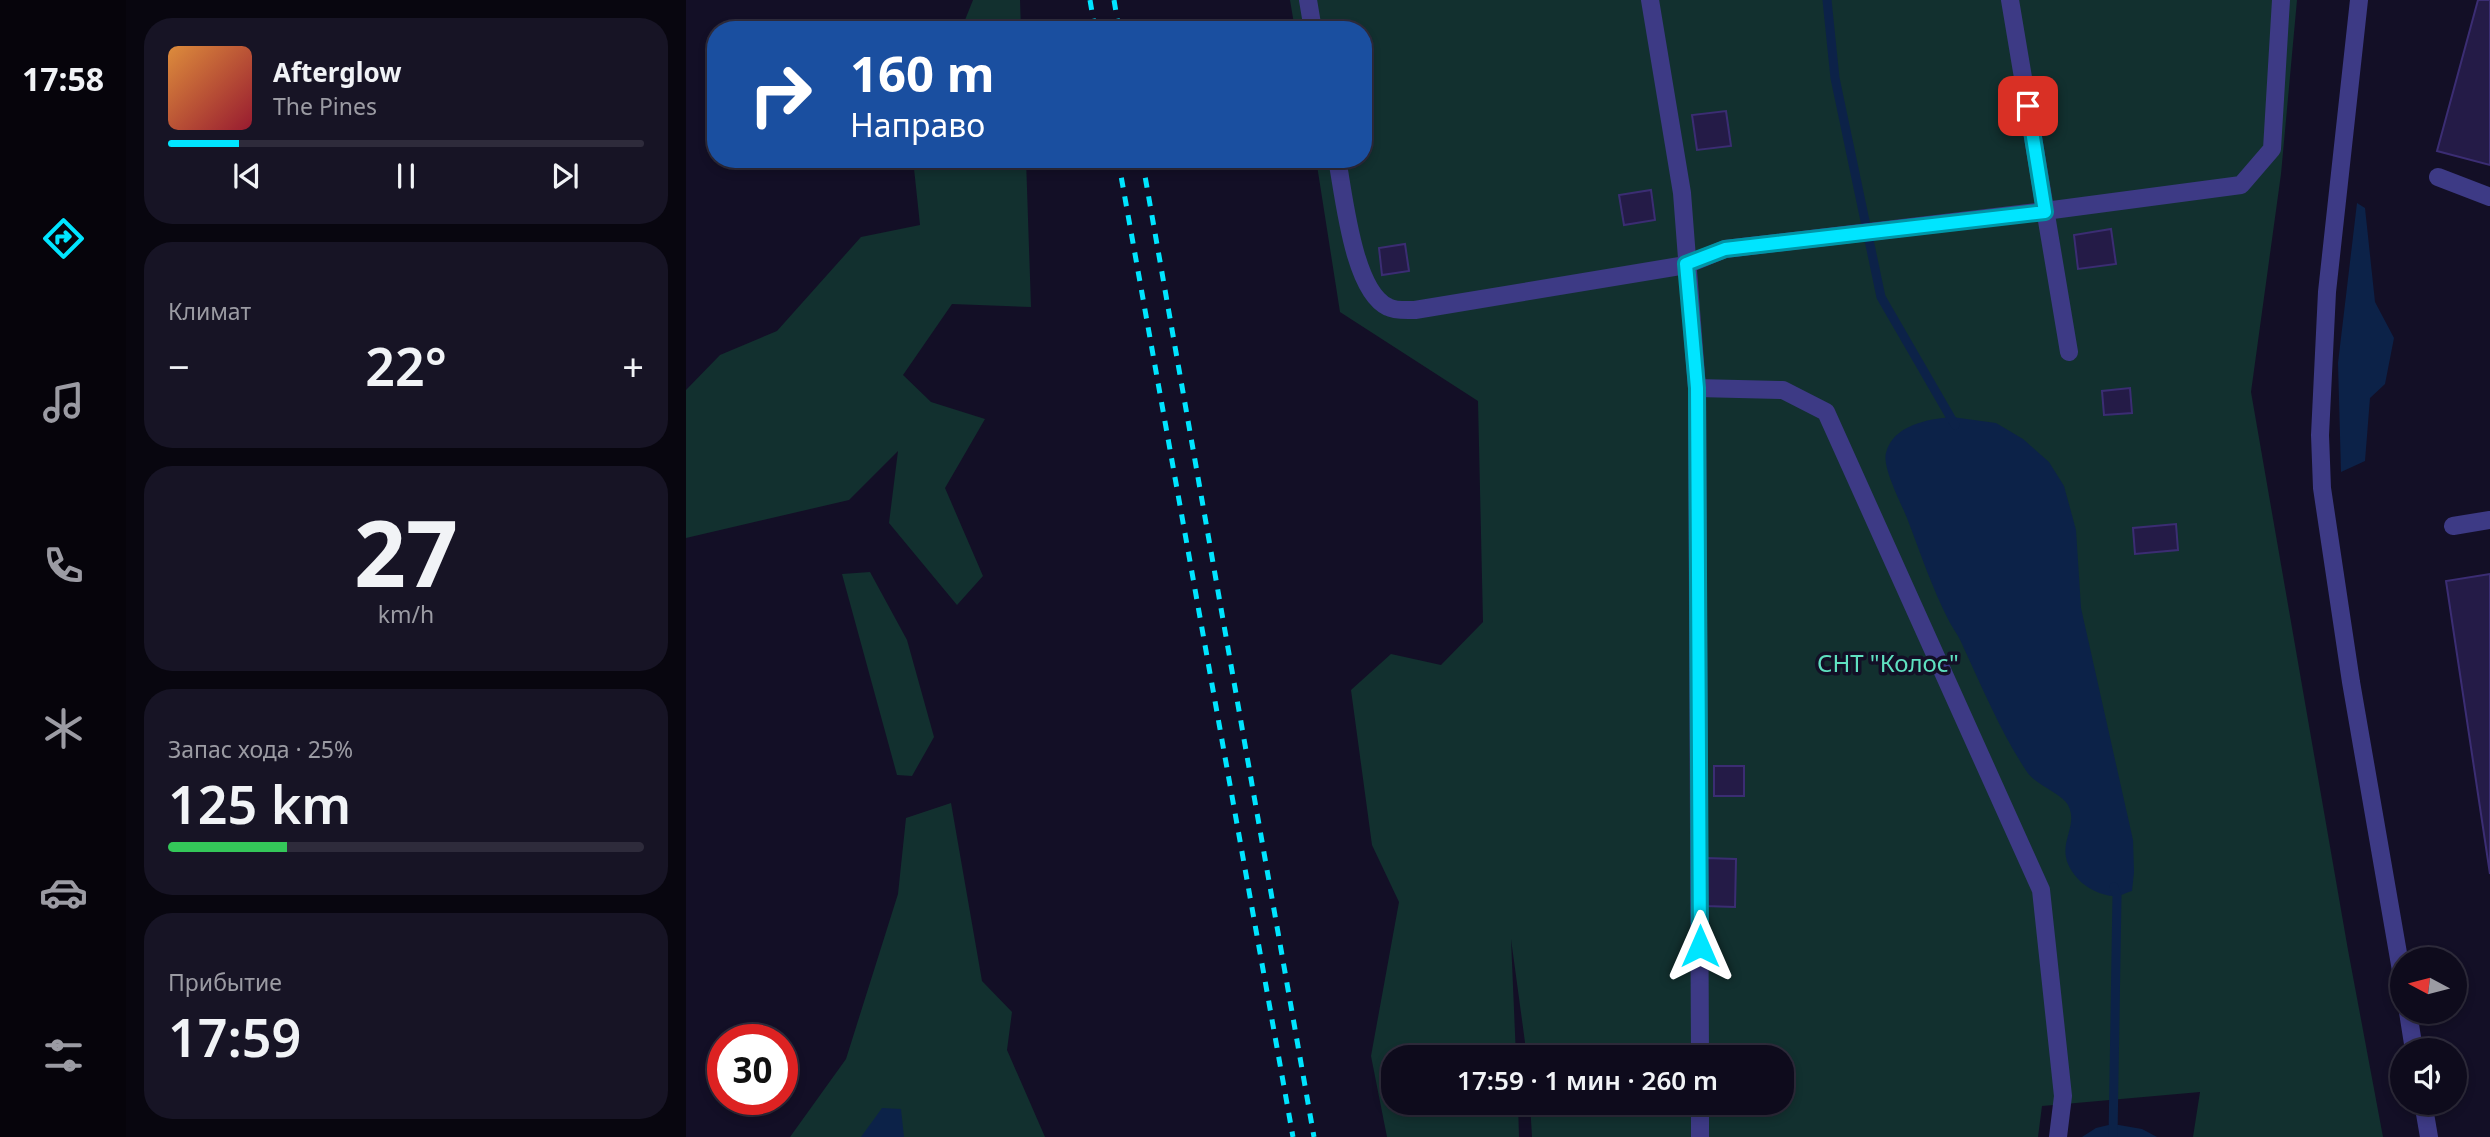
<!DOCTYPE html>
<html lang="ru">
<head>
<meta charset="utf-8">
<style>
  :root { --surface:#0e0b1c; --page:#171425; --text:#f1f3f6; --muted:#9b9ba3; --line:#2e2b3b; --accent:#00e5ff }
  body { margin:0; font-family:"Noto Sans",sans-serif; background:var(--page); color:var(--text); height:100vh; display:flex; flex-direction:column; font-size:26px; white-space:nowrap }
  * { box-sizing:border-box; margin:0 }
  p { font-size:23px; color:var(--muted) }
  .icon { flex:none; width:38px; height:38px; fill:none; stroke:currentColor; stroke-width:2; stroke-linecap:round; stroke-linejoin:round }
  .map { position:relative; flex:1; overflow:hidden }
  .panel { display:flex; flex-direction:column; gap:18px; padding:18px; background:#08060f; width:560px }
  .panel>* { flex:none }
  .hud { position:absolute; left:21px; top:21px; width:665px; height:147px; border-radius:28px; box-shadow:0 4px 10px #0003,0 0 0 2px var(--line); background:#1a4fa0; color:#fff; overflow:hidden }
  .needle { width:46px; rotate:277deg }
  .fabs { position:absolute; left:1704px; top:947px; display:grid; gap:14px }
  .fabs a { display:grid; place-items:center; width:77px; height:77px; border-radius:50%; background:var(--surface); box-shadow:0 4px 10px #0003,0 0 0 2px var(--line); font-size:35px }
  .speed { position:absolute; left:21px; top:1024px; display:flex; gap:14px; font-size:35px; font-weight:700; text-align:center }
  .speed>* { display:grid; place-content:center; width:91px; height:91px; border-radius:50%; background:var(--surface); box-shadow:0 4px 10px #0003,0 0 0 2px var(--line); line-height:1 }
  .speed .limit { border:10px solid #d22; background:#fff; color:#111 }
  .pin { position:absolute; display:grid; place-items:center; width:60px; height:60px; color:#fff; margin:-30px; border-radius:14px; box-shadow:0 4px 10px #0006 }
  .me { position:absolute; width:77px; margin:-38px; rotate:0deg; stroke-linejoin:round; filter:drop-shadow(0 0 5px #0008) }
  .turn { display:flex; align-items:center; gap:24px; height:147px; padding:0 28px; font-size:32px }
  .turn .icon { width:91px; height:91px; stroke-width:2.5 }
  .turn b { display:block; font-size:49px; line-height:60px }
  .big { font-size:52px; font-weight:600; line-height:1.1 }
  .panel .tile { flex:1; display:flex; flex-direction:column; justify-content:center; gap:10px; min-width:0; padding:0 24px; border-radius:28px; background:var(--page) }
  .panel .dial { align-items:center; gap:0 }
  .dial b { font-size:91px; line-height:1 }
  .song { display:flex; align-items:center; gap:21px }
  .cover { width:84px; height:84px; border-radius:10px; background:linear-gradient(135deg,hsl(30 70% 55%),hsl(350 70% 35%)) }
  .played { height:7px; border-radius:4px; background:linear-gradient(90deg,var(--accent) 15%,var(--line) 15%) }
  .keys { display:flex; justify-content:space-around; direction:ltr }
  .heat { display:flex; justify-content:space-between; align-items:center; font-size:38px; direction:ltr }
  .charge { height:10px; border-radius:5px; background:linear-gradient(90deg,#34c759 25%,var(--line) 0) }
  .trip { position:absolute; left:695px; top:1045px; width:413px; height:70px; border-radius:28px; background:var(--surface); box-shadow:0 4px 10px #0003,0 0 0 2px var(--line); font-weight:600; line-height:70px; text-align:center }
  main { display:flex; flex:1; min-height:0 }
  .menu { display:flex; flex-direction:column; width:126px; justify-content:space-around; align-items:center; background:#06040b; color:var(--muted) }
  .menu .icon { width:49px; height:49px }
  .menu .active { color:var(--accent) }
  .menu b { font-size:32px; color:var(--text) }
  .map>svg:first-child { display:block }
  .green { fill:#12302f }
  .water { fill:#0c2248 }
  .lines { fill:none; stroke-linecap:round; stroke-linejoin:round }
  .stream { stroke:#0c2248; stroke-width:9 }
  .building { fill:#241b47; stroke:#3b2d73; stroke-width:2 }
  .service { stroke:#3d3a85; stroke-width:18 }
  .minor { stroke:#3d3a85; stroke-width:18 }
  .rail { stroke:#00e5ff; stroke-width:5; stroke-dasharray:10 9; stroke-linecap:butt }
  .route-casing { stroke:#0095a6; stroke-width:18 }
  .route { stroke:#00e5ff; stroke-width:12 }
  .labels { text-anchor:middle; stroke-width:7; stroke-linejoin:round; paint-order:stroke }
  .park-label { font-size:24px; fill:#5fe0c0; stroke:#130f26 }
</style>
</head>
<body>
<main>
<nav class="menu">
<b>17:58</b>
<svg class="icon active" aria-label="directions" viewBox="0 0 24 24"><path d="M12 3l9 9-9 9-9-9zM9 14v-3h6M13 9l2 2-2 2"/></svg>
<svg class="icon" aria-label="music" viewBox="0 0 24 24"><path d="M9 18V5l10-2v13"/><circle cx="6" cy="18" r="3"/><circle cx="16" cy="16" r="3"/></svg>
<svg class="icon" aria-label="phone" viewBox="0 0 24 24"><path d="M5 4h4l2 5-3 2q2 4 5 5l2-3 5 2v4C11 20 4 13 5 4z"/></svg>
<svg class="icon" aria-label="climate" viewBox="0 0 24 24"><path d="M12 3v18M4 7l16 10M4 17L20 7"/></svg>
<svg class="icon" aria-label="car" viewBox="0 0 24 24"><path d="M5 17H2v-5l4-1 3-4h7l3 4 3 1v5h-3M9 17h6M6 11h13"/><circle cx="7" cy="17" r="2"/><circle cx="17" cy="17" r="2"/></svg>
<svg class="icon" aria-label="filters" viewBox="0 0 24 24"><path d="M4 7h16M4 17h16"/><circle cx="9" cy="7" r="2"/><circle cx="15" cy="17" r="2"/></svg>
</nav>
<section class="panel">
<div class="tile">
<div class="song"><i class="cover"></i><div><b>Afterglow</b><p>The Pines</p></div></div>
<div class="played"></div>
<div class="keys"><svg class="icon" aria-label="previous" viewBox="0 0 24 24"><path d="M18 5L8 12l10 7zM5 5v14"/></svg><svg class="icon" aria-label="pause" viewBox="0 0 24 24"><path d="M8 5v14M16 5v14"/></svg><svg class="icon" aria-label="next" viewBox="0 0 24 24"><path d="M6 5l10 7-10 7zM19 5v14"/></svg></div>
</div>
<div class="tile"><p>Климат</p>
<div class="heat"><a>−</a><b class="big">22°</b><a>+</a></div>
</div>
<div class="tile dial"><b>27</b><p>km/h</p></div>
<div class="tile"><p>Запас хода · 25%</p><b class="big">125 km</b><div class="charge"></div></div>
<div class="tile"><p>Прибытие</p><b class="big">17:59</b></div>
</section>
<div class="map">
<svg width="1804" height="1137" viewBox="0 0 1804 1137">
  <rect width="100%" height="100%" fill="#130f26"/>
  <g class="green">
    <polygon points="287,0 334,0 335,30 275,30"/>
    <polygon points="604,0 1611,0 1595,174 1565,392 1662,950 1697,1137 1507,1137 1514,1092 1356,1106 1352,1137 846,1137 844,1103 1096,1102 1096,1057 841,1057 825,939 830,1057 707,1057 707,1102 832,1103 833,1137 701,1137 685,1056 713,902 686,845 665,690 705,654 755,665 797,622 792,401 654,312 630,159 677,159 677,30 609,30"/>
    <polygon points="227,159 340,159 345,307 266,304 217,375 245,402 299,419 259,488 297,576 271,605 203,523 212,451 163,500 0,538 0,390 34,355 91,331 175,237 234,225"/>
    <polygon points="184,572 221,640 248,737 226,776 211,775 156,574"/>
    <polygon points="265,803 296,981 326,1012 321,1050 359,1137 104,1137 160,1059 212,894 220,818"/>
  </g>
  <g class="water">
    <polygon points="1671,203 1679,208 1689,302 1708,338 1699,384 1684,398 1679,461 1655,472 1652,363"/>
    <path d="M 1266,417 L 1310,423 L 1337,439 L 1363,462 L 1378,486 L 1390,530 L 1395,608 L 1447,840 L 1448,872 L 1446,891 C 1441,892 1435,896 1430,896 C 1418,897 1400,888 1392,879 C 1363,847 1395,830 1382,805 C 1375,793 1351,786 1341,772 C 1315,733 1296,687 1276,644 C 1273,636 1267,629 1263,621 C 1246,588 1234,552 1221,518 C 1215,503 1196,467 1200,453 C 1207,425 1242,419 1266,417 Z"/>
    <polygon points="196,1108 215,1109 218,1137 175,1137"/>
    <polygon points="1427,1124 1456,1129 1471,1137 1396,1137 1410,1128"/>
  </g>
  <g class="lines">
    <g class="stream">
      <polyline points="1141,0 1149,78 1195,297 1269,425"/>
      <polyline points="1427,1137 1431,896 1428,887"/>
    </g>
  </g>
  <g class="building">
    <polygon points="1792,0 1804,0 1804,165 1751,151"/>
    <polygon points="1040,111 1045,146 1011,150 1006,115"/>
    <polygon points="965,190 969,220 938,225 933,195"/>
    <polygon points="1425,229 1430,264 1392,269 1388,235"/>
    <polygon points="719,244 723,271 696,275 693,248"/>
    <polygon points="1444,388 1446,413 1418,415 1416,391"/>
    <polygon points="1490,524 1492,550 1449,554 1447,528"/>
    <polygon points="1804,574 1804,874 1760,581"/>
    <rect x="1028" y="766" width="30" height="30"/>
    <polygon points="1020,858 1050,859 1049,907 1019,906"/>
  </g>
  <g class="lines">
    <g class="service">
      <polyline points="1673,0 1641,292 1634,435 1636,488 1665,682 1717,982"/>
      <polyline points="1752,177 1804,197"/>
      <polyline points="1767,526 1804,520"/>
      <polyline points="1722,1012 1728,1050"/>
      <polyline points="1737,1102 1743,1137"/>
    </g>
    <g class="minor">
      <polyline points="622,0 627,30"/>
      <polyline points="964,0 996,193 1011,388 1014,1057"/>
      <polyline points="1324,0 1383,352"/>
      <path d="M 651,159 C 658,195 667,291 702,307 C 709,311 721,310 729,310 L 1000,265 L 1039,249 L 1359,211 L 1555,185 L 1586,149 L 1595,0"/>
      <polyline points="1011,388 1097,390 1140,412 1355,890 1377,1096 1372,1137"/>
      <polyline points="1014,1102 1014,1137"/>
    </g>
    <g class="rail">
      <polyline points="404,0 409,30"/>
      <polyline points="428,0 433,30"/>
      <polyline points="432,159 607,1137"/>
      <polyline points="456,159 628,1137"/>
    </g>
  </g>
  <g class="lines">
    <defs>
      <polyline id="route" points="1014,946 1011,388 1000,264 1039,249 1359,212 1342,106"/>
    </defs>
    <use href="#route" class="route-casing"/>
    <use href="#route" class="route"/>
  </g>
  <g class="labels">
    <g class="park-label">
      <text x="1202" y="672">СНТ "Колос"</text>
    </g>
  </g>
</svg>
<div class="fabs">
<a><svg class="needle" viewBox="-14 -14 28 28"><path d="M0-13l5 13h-10z" fill="#e53935"/><path d="M0 13l5-13h-10z" fill="#9b9ba3"/></svg></a>
<a><svg class="icon" aria-label="sound" viewBox="0 0 24 24"><path d="M4 9h4l5-4v14l-5-4H4zM17 9q2 3 0 6"/></svg></a>
</div>
<div class="speed"><div class="limit">30</div></div>
<div class="pin" style="left:1342px;top:106px;background:#d93025"><svg class="icon" aria-label="arrive" viewBox="0 0 24 24"><path d="M6 21V4h12l-3 4 3 4H6"/></svg></div>
<svg class="me" style="left:1014px;top:946px" viewBox="-20 -20 40 40"><path d="M0-17L14 15 0 8-14 15z" fill="#00e5ff" stroke="#fff" stroke-width="4"/></svg>
<div class="trip">17:59 · 1 мин · 260 m</div>
<div class="hud">
<div class="turn"><svg class="icon" aria-label="right" viewBox="0 0 24 24"><path d="M7 20v-9h11M14 6l5 5-5 5"/></svg><div><b>160 m</b>Направо</div></div>
</div>
</div>
</main>
</body>
</html>
